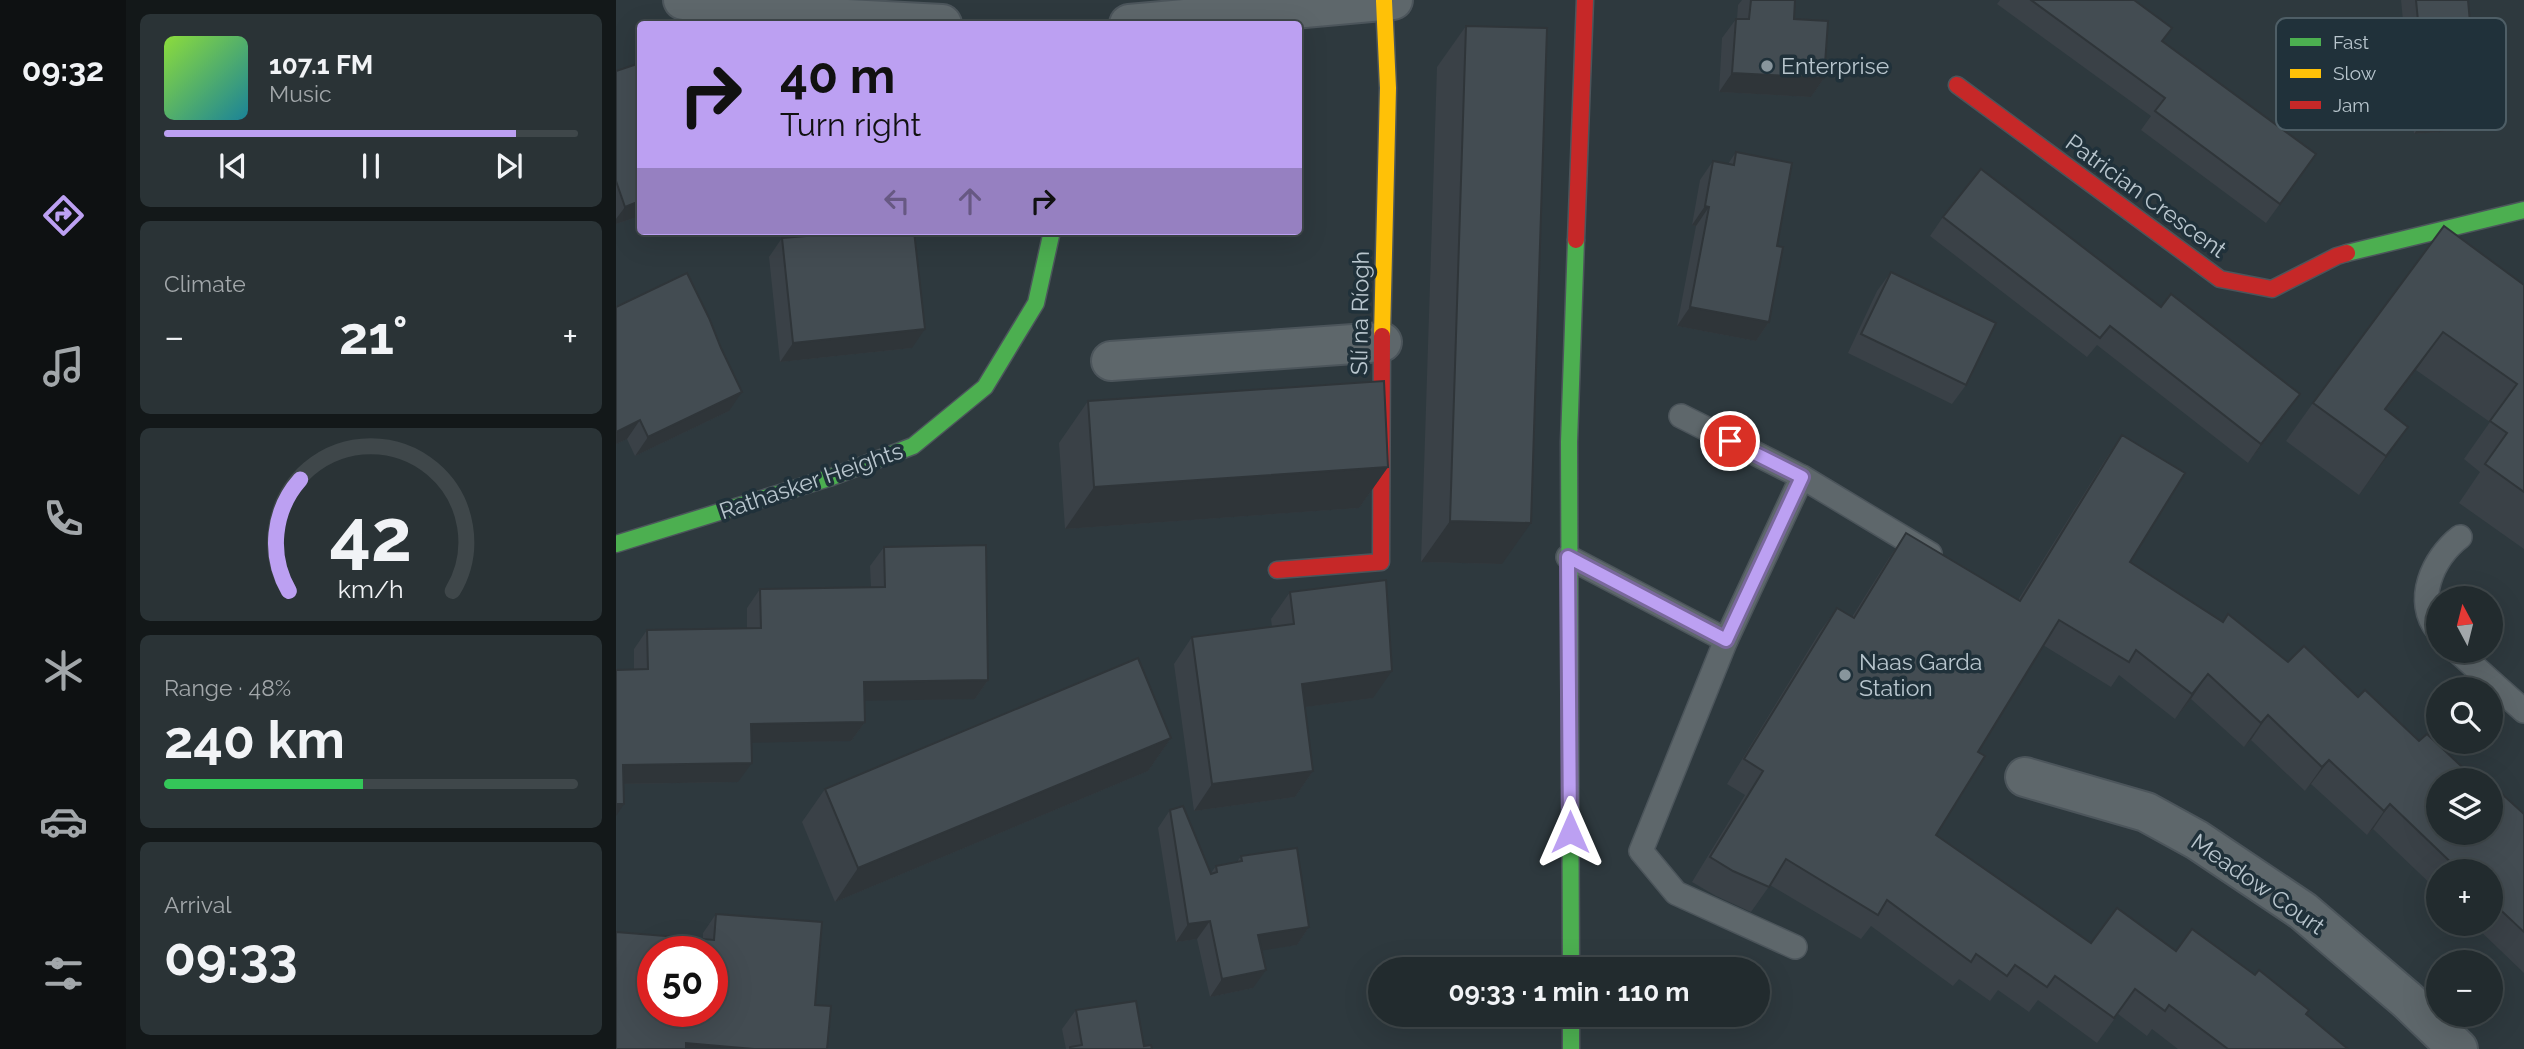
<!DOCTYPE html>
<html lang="en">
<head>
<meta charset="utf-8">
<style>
  :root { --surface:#222b2e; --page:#2a3336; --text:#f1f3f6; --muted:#a2a7aa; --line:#3f474a; --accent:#bca0f2 }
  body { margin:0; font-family:Raleway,sans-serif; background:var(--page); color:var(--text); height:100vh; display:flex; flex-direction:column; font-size:26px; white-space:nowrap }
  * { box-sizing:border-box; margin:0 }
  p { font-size:23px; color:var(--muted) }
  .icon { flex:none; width:38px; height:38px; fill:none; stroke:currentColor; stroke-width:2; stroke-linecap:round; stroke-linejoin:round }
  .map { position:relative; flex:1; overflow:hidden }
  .drawer { display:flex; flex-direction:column; gap:14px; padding:14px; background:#131819; width:490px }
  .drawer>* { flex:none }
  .hud { position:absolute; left:21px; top:21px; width:665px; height:214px; border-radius:7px; box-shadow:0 7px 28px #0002,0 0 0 2px var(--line); background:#bca0f2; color:#111; overflow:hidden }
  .needle { width:46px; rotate:353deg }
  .buttons { position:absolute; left:1810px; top:586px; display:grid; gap:14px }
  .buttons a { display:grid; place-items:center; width:77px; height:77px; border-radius:50%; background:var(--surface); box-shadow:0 7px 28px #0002,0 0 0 2px var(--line); font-size:35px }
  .speed { position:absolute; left:21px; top:936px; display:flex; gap:14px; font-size:35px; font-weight:700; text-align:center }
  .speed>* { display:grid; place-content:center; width:91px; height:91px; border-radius:50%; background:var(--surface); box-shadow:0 7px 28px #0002,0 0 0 2px var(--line); line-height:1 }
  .speed .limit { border:10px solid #d22; background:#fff; color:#111 }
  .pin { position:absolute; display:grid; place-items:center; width:60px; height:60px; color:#fff; margin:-30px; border:4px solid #fff; border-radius:50%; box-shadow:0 2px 7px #0007 }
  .me { position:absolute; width:77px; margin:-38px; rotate:0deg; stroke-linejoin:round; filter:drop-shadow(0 0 5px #0008) }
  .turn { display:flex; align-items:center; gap:24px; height:147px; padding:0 28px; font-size:32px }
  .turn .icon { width:91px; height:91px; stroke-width:2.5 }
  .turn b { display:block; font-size:49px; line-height:60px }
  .lanes { display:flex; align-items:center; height:66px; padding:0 28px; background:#0003; justify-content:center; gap:35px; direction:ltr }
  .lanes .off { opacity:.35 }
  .big { font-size:52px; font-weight:700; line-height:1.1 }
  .drawer .widget { flex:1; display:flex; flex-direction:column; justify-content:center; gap:10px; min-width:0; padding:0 24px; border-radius:10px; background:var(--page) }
  .drawer .dial { align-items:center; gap:0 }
  .dial svg { height:182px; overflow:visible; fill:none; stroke:var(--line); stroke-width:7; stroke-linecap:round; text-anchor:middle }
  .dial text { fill:var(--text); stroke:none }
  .song { display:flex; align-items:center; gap:21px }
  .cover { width:84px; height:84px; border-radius:10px; background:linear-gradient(135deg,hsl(90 70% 55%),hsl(190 70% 35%)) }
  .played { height:7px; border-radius:4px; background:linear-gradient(90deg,var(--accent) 85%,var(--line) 85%) }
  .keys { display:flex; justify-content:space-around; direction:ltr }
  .heat { display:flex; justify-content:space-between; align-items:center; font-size:38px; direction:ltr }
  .charge { height:10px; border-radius:5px; background:linear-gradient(90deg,#34c759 48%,var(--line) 0) }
  .trip { position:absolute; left:752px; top:957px; width:402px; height:70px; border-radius:35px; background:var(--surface); box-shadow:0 7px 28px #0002,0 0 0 2px var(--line); font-weight:700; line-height:70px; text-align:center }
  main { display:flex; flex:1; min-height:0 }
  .tabs { display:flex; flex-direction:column; width:126px; justify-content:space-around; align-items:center; background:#0e1112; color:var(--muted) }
  .tabs .icon { width:49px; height:49px }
  .tabs .active { color:var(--accent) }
  .tabs b { font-size:32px; color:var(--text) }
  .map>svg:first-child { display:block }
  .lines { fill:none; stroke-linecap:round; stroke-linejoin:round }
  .lane-casing { stroke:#4c555b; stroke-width:26 }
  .street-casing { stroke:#4c555b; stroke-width:42 }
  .fast-casing { stroke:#4c555b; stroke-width:19 }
  .slow-casing { stroke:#4c555b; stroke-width:19 }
  .jam-casing { stroke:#4c555b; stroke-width:19 }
  .lane { stroke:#5e676b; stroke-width:23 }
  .street { stroke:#5e676b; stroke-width:38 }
  .fast { stroke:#4caf50; stroke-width:16 }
  .slow { stroke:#ffc107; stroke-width:16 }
  .jam { stroke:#c62828; stroke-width:16 }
  .wall { fill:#3a4147 }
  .shaded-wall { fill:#2f3539 }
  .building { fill:#434c52; stroke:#2f3539; stroke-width:2; fill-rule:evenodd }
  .route-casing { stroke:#7a689d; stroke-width:18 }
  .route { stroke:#bca0f2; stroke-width:12 }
  .poi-dot { fill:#88959c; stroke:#20313a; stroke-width:2.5 }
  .labels { text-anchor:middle; stroke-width:7; stroke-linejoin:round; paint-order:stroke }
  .poi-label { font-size:23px; fill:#b9c6ce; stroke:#20313a; text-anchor:start }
  .street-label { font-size:23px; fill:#b9c6ce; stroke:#20313a }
  .key { fill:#20313a; stroke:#4e5e66; stroke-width:2 }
  .key-label { font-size:19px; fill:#b9c6ce }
</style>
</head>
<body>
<main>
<nav class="tabs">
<b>09:32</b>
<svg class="icon active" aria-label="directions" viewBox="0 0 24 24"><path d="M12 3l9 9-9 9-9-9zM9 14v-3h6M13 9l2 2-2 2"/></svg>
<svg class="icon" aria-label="music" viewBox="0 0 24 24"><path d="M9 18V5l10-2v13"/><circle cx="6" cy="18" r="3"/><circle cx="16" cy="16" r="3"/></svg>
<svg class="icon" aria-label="phone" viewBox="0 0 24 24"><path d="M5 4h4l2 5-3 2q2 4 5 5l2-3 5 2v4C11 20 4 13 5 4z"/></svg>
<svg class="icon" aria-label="climate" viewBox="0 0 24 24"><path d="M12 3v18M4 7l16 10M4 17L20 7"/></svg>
<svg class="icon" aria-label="car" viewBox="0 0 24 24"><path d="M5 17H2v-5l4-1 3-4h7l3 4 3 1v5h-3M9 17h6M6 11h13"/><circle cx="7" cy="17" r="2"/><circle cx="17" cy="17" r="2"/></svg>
<svg class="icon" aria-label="filters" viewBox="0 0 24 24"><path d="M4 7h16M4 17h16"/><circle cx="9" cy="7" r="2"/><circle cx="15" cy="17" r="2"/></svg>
</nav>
<section class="drawer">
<div class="widget">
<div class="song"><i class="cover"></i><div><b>107.1 FM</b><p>Music</p></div></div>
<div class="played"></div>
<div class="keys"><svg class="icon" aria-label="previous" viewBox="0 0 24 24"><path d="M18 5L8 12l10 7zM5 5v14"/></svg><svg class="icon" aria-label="pause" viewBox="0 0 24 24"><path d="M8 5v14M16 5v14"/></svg><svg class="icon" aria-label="next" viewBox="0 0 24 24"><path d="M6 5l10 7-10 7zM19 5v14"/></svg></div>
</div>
<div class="widget"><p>Climate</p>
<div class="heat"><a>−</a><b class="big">21°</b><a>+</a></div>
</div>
<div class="widget dial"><svg viewBox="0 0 100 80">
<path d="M14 69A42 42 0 1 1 86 69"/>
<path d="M14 69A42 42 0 0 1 19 20" stroke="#bca0f2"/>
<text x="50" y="56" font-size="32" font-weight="700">42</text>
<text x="50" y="72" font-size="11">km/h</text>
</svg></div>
<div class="widget"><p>Range · 48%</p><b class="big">240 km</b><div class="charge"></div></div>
<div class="widget"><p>Arrival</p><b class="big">09:33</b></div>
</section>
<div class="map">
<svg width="1908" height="1049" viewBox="0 0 1908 1049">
  <rect width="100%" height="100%" fill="#2e393e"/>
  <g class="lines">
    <defs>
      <g id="lane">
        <polyline points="1065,416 1186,477"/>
        <polyline points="952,557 1110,640 1186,477 1314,554"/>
        <path d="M 1822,631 C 1797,601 1817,558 1844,537"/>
        <polyline points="1110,640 1025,851 1060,893 1179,947"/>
        <polyline points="1841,651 1908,711"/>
      </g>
      <g id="street">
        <polyline points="67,0 213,18 326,24"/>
        <polyline points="513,24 777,0"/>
        <polyline points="495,361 766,342"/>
        <polyline points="1409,777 1530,812 1581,840 1687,911 1791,1000 1842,1049"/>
      </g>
      <g id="fast">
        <polyline points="1731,253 1908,210"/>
        <polyline points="0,544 213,478 297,446 369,387 420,303 436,231"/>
        <polyline points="955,970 953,442 960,240"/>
        <polyline points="955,1015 955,1049"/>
      </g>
      <polyline id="slow" points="766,336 772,88 768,1"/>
      <g id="jam">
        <polyline points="1341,85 1604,279 1656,289 1721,256 1731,253"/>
        <polyline points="960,240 969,0"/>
        <polyline points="661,570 765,562 766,336"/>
      </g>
    </defs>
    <use href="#lane" class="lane-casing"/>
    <use href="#street" class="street-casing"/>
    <use href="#fast" class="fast-casing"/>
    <use href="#slow" class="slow-casing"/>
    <use href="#jam" class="jam-casing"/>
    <use href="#lane" class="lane"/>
    <use href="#street" class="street"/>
    <use href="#fast" class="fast"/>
    <use href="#slow" class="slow"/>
    <use href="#jam" class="jam"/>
  </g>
  <g class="wall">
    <polygon points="1126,0 1179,0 1178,19 1208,78 1195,97 1103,92 1106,38 1120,19 1121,19 1122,5"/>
    <polygon points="1384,0 1518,0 1556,28 1546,41 1700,154 1650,223 1525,130 1535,116 1381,4"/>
    <polygon points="1785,0 1852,0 1862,111 1849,130 1798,134"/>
    <polygon points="850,26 886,564 805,562 821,67"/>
    <polygon points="0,71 24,216 0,224"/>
    <polygon points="1120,152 1161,246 1153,322 1140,341 1061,326 1080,226 1076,225 1084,180 1097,161 1112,164"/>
    <polygon points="1327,217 1545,307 1670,413 1632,463 1481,345 1471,357 1314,236"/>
    <polygon points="174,231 298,231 296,348 164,362 153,257 166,238 174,238"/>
    <polygon points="1275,272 1350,385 1336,404 1232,353 1261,291"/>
    <polygon points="1908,285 1908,549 1843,503 1864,472 1848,459 1874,422 1800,370 1770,410 1792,427 1743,495 1670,441 1697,403"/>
    <polygon points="0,307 113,411 19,456 11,439 0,444"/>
    <polygon points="472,401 772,467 743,508 449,529 443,443"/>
    <polygon points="1506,435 1514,562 1822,780 1908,814 1908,973 1857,924 1874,924 1874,872 1822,872 1822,891 1757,829 1751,835 1695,784 1689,791 1635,740 1628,747 1575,699 1559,719 1503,675 1495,687 1427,645 1362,752 1320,835 1475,943 1560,951 1690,1014 1732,1049 1562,1049 1536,1029 1531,1036 1502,1014 1481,1043 1422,1000 1413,1012 1382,990 1374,1001 1343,979 1337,986 1255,926 1245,939 1154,885 1135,912 1100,896 1076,882 1129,795 1111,784 1203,633 1221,608 1236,617 1273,558 1290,533 1402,600 1489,460"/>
    <polygon points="268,547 372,680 359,699 248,700 249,722 235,741 135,742 122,782 8,784 0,816 18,669 18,649 31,630 131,628 131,608 144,589 255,587 254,566"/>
    <polygon points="674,592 757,698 689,707 697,771 679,797 578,811 558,664 576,637 656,627 655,619"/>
    <polygon points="555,738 532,771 219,902 186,822 209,789"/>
    <polygon points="554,810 595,873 600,866 621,862 625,856 693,927 681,945 646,950 637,988 594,997 581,939 560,942 542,828"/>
    <polygon points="100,914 199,1005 87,939 87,933"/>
    <polygon points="460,1010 528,1046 536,1049 450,1049 446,1029"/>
  </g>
  <g class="shaded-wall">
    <polygon points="1116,73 1208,78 1195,97 1103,92"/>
    <polygon points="1862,111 1849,130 1798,134 1811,115"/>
    <polygon points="24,201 24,216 0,224 0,219 9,207"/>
    <polygon points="1089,206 1093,207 1080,226 1076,225"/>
    <polygon points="1074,307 1153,322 1140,341 1061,326"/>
    <polygon points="309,329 296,348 164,362 177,343"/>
    <polygon points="1827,332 1800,370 1747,440 1769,409"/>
    <polygon points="126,392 113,411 19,456 32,437"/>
    <polygon points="1684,394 1670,413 1632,463 1645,444"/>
    <polygon points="24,420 11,439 0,444 0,432"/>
    <polygon points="1792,427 1765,465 1743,495 1770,456"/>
    <polygon points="772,467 743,508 449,529 478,487"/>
    <polygon points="834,521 915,523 886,564 805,562"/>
    <polygon points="776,671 757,698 667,710 686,684"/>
    <polygon points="1592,674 1575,699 1559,719 1576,694"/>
    <polygon points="372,680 359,699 234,701 248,682"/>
    <polygon points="1652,715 1635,740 1628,747 1645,723"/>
    <polygon points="249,722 235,741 121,743 135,724"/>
    <polygon points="555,738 532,771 219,902 242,868"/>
    <polygon points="1713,760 1695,784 1689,791 1706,767"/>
    <polygon points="136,763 122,782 0,784 7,765"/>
    <polygon points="697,771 679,797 578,811 596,784"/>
    <polygon points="0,804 8,804 0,816"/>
    <polygon points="1774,804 1757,829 1751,835 1768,811"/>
    <polygon points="594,921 581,939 560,942 572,924"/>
    <polygon points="693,927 681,945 630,953 642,935"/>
    <polygon points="650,970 637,988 594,997 606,979"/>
    <polygon points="70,1043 138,1049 66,1049"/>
  </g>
  <g class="building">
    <polygon points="1135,0 1179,0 1178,19 1212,21 1208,78 1116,73 1120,19 1133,19"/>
    <polygon points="1415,0 1518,0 1556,28 1546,41 1700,154 1664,204 1539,111 1549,98"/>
    <polygon points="1800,0 1852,0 1862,111 1811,115"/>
    <polygon points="850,26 931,28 915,523 834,521"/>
    <polygon points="24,63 24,201 9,207 0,181 0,71"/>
    <polygon points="1120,152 1176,163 1161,246 1167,247 1153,322 1074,307 1093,207 1089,206 1097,161 1118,165"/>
    <polygon points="1365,169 1545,307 1555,294 1684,394 1645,444 1494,326 1484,338 1327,217"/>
    <polygon points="1828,226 1908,285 1908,492 1869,464 1891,433 1874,421 1901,384 1827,332 1769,409 1792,427 1770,456 1697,403"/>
    <polygon points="188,231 298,231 309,329 177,343 166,238 189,236"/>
    <polygon points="1275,272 1380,323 1350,385 1245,334"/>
    <polygon points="71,273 93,318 105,348 126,392 32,437 24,420 0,432 0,307"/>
    <polygon points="768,381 772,467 478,487 472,401"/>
    <polygon points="1506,435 1569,473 1514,562 1607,622 1612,614 1672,662 1688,646 1742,697 1749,690 1803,741 1811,734 1860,780 1822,780 1822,833 1874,833 1874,783 1908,814 1908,932 1874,900 1874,872 1845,872 1774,804 1768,811 1713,760 1706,767 1652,715 1645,723 1592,674 1576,694 1520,650 1513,662 1443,620 1362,752 1369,756 1320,835 1475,943 1501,908 1560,951 1576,929 1639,975 1643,970 1693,1010 1690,1014 1732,1049 1612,1049 1553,1005 1549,1011 1519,989 1498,1018 1439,976 1431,987 1399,965 1391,976 1360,954 1355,962 1271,900 1262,915 1170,859 1153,887 1117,871 1094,857 1147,771 1128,759 1221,608 1238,618 1290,533 1404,601"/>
    <polygon points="370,545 372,680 248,682 249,722 135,724 136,763 7,765 8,804 0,804 0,670 32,669 31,630 145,628 144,589 269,587 268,547"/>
    <polygon points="770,580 776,671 686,684 697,771 596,784 576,637 678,624 674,592"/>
    <polygon points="522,658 555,738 242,868 209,789"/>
    <polygon points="567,806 595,874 601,872 600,866 626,861 625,856 681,848 693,927 642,935 650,970 606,979 594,921 572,924 554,810"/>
    <path d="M 100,914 L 206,922 L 199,1005 L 215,1006 L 211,1049 L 138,1049 L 70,1043 L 70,1049 L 0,1049 L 0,932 L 98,940 ZM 37,952 L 96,952 L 96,1012 L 37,1012 Z"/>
    <polygon points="520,1001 528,1046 535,1045 536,1049 454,1049 454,1047 466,1045 460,1010"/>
  </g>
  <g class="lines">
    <defs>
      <polyline id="route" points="954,832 952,557 1110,640 1186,477 1114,441"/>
    </defs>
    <use href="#route" class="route-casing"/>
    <use href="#route" class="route"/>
  </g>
  <g class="poi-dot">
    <circle cx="1151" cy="66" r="7"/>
    <circle cx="1229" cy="675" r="7"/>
  </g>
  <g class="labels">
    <g class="poi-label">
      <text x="1165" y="74">Enterprise</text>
      <text x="1243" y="670">Naas Garda<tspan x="1243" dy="26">Station</tspan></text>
    </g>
    <g class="street-label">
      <text transform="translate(1530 196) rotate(36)" y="8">Patrician Crescent</text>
      <text transform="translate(744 313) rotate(-89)" y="8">Slí na Ríogh</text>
      <text transform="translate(195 481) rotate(-19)" y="8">Rathasker Heights</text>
      <text transform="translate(1642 884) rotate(35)" y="8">Meadow Court</text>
    </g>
  </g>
  <rect x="1660" y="18" width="230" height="112" rx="10" class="key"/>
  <rect x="1674" y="38" width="31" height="8" fill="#4caf50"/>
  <rect x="1674" y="69" width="31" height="9" fill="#ffc107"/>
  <rect x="1674" y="101" width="31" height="8" fill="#c62828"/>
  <g class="key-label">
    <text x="1717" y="49">Fast</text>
    <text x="1717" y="80">Slow</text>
    <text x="1717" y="112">Jam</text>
  </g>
</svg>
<div class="buttons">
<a><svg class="needle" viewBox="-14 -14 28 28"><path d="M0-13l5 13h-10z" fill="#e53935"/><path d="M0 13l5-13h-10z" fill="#a2a7aa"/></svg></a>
<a><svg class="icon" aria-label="search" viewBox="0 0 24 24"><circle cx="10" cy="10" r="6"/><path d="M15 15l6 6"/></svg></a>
<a><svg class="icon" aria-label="layers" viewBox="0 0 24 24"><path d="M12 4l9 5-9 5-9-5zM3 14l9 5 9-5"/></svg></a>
<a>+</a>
<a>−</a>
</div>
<div class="speed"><div class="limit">50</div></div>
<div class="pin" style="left:1114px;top:441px;background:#d93025"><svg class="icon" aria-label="arrive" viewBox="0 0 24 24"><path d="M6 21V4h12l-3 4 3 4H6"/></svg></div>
<svg class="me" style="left:954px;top:832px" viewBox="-20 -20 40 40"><path d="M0-17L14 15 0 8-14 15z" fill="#bca0f2" stroke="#fff" stroke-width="4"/></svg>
<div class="trip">09:33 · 1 min · 110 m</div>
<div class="hud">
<div class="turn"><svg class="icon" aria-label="right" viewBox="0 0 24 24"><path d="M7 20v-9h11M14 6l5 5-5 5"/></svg><div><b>40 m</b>Turn right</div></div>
<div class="lanes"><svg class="icon off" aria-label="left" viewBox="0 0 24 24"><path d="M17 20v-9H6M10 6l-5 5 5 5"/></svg><svg class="icon off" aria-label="ahead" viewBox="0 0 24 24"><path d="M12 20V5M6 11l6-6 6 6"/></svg><svg class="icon" aria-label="right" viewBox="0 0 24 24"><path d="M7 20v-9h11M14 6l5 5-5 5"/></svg></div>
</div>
</div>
</main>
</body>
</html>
